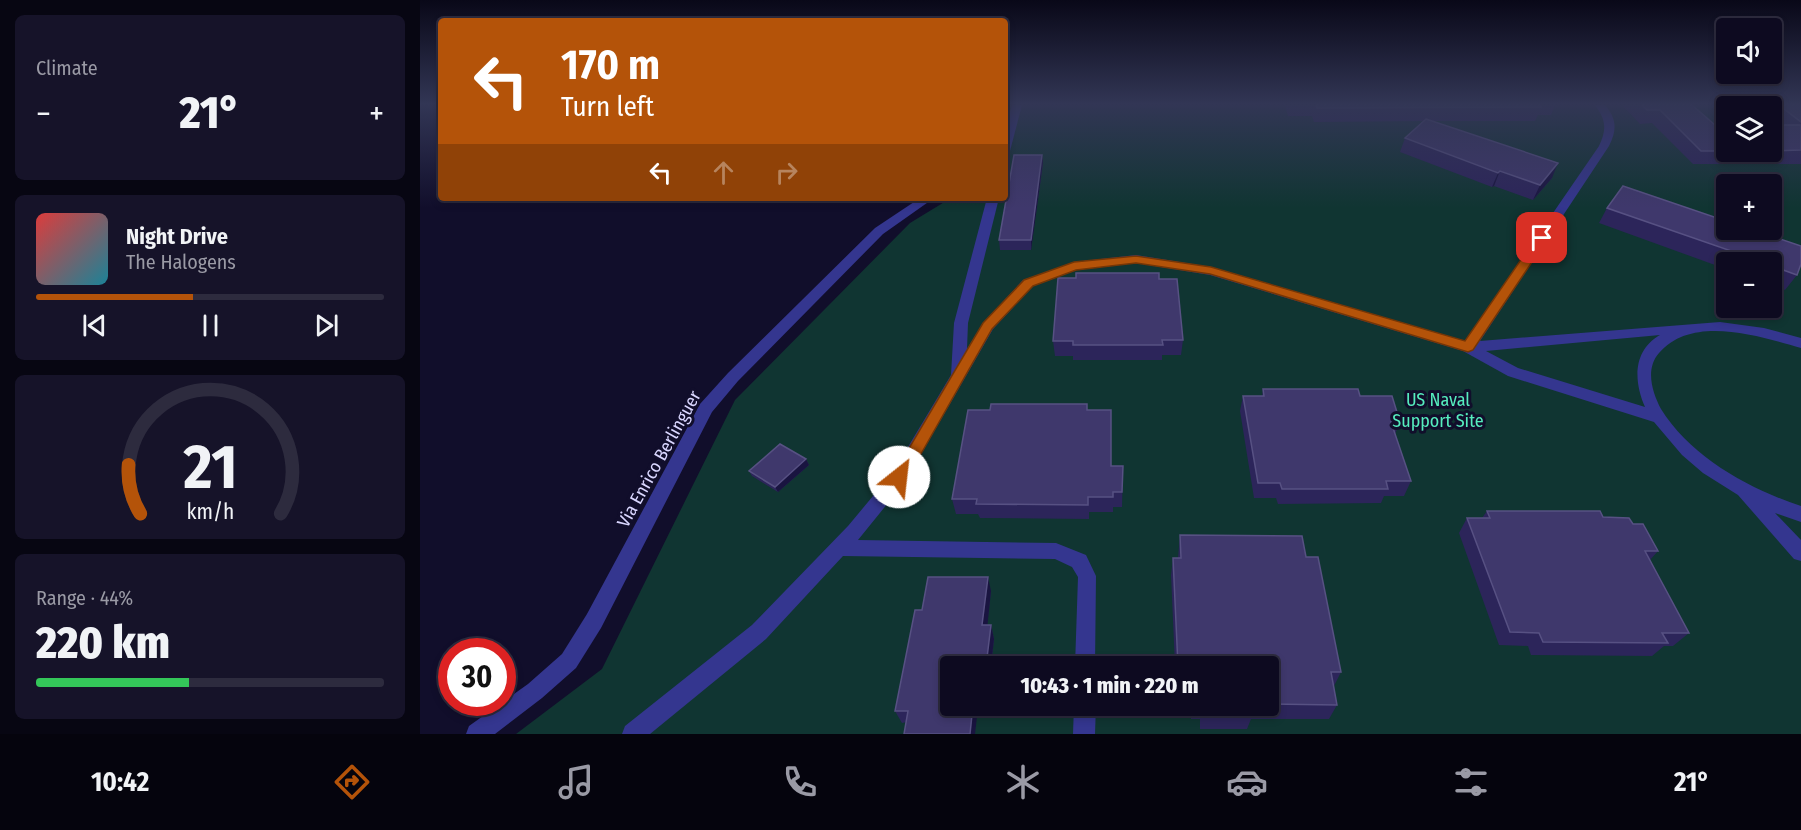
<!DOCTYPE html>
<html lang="en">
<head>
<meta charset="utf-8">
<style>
  :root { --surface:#0d0a20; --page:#161329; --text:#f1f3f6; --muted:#9a9aa5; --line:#2d2b3e; --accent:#b45309 }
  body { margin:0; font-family:"Fira Sans Condensed",sans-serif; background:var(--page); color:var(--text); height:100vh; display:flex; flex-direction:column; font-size:22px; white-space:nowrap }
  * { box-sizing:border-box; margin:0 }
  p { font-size:20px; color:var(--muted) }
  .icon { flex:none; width:33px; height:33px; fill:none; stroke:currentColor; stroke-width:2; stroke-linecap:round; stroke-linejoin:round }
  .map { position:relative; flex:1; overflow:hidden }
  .side { display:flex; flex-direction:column; gap:15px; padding:15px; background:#070612; width:420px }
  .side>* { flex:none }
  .banner { position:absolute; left:18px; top:18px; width:570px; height:183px; border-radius:6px; box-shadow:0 3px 9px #0003,0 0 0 2px var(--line); background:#b45309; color:#fff; overflow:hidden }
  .fabs { position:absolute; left:1296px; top:18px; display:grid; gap:12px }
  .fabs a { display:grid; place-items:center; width:66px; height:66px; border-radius:6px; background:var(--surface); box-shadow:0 3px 9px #0003,0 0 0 2px var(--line); font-size:30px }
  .speed { position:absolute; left:18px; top:638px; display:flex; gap:12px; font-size:30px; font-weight:700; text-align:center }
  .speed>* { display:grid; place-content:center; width:78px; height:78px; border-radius:50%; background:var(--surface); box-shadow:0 3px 9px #0003,0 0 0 2px var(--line); line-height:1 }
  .speed .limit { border:9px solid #d22; background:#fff; color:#111 }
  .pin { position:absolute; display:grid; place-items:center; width:51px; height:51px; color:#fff; margin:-26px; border-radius:12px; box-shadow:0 3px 9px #0006 }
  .me { position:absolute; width:66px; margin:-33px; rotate:29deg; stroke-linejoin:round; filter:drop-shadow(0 0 4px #0008) }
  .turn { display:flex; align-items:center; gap:21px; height:126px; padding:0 24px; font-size:27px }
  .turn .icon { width:78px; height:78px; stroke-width:2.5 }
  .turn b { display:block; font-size:42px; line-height:51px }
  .lanes { display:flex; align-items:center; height:57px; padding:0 24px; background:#0003; justify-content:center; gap:30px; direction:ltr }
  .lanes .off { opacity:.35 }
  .big { font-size:45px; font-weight:800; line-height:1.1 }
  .side .card { flex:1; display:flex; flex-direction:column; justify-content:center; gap:9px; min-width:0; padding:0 21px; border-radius:9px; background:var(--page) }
  .side .dial { align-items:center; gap:0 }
  .dial svg { height:156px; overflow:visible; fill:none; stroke:var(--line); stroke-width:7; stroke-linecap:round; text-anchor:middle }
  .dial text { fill:var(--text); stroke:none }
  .song { display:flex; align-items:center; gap:18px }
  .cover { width:72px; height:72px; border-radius:9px; background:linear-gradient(135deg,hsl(0 70% 55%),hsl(190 70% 35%)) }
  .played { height:6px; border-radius:3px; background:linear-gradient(90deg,var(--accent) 45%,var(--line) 45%) }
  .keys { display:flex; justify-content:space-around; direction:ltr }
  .heat { display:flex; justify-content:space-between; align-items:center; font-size:33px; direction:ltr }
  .charge { height:9px; border-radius:4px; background:linear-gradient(90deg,#34c759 44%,var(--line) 0) }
  .trip { position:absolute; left:520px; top:656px; width:339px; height:60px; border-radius:6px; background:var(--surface); box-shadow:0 3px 9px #0003,0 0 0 2px var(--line); font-weight:800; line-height:60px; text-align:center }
  .tab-bar { display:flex; height:96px; justify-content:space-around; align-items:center; background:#05040d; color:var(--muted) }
  .tab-bar .icon { width:42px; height:42px }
  .tab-bar .active { color:var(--accent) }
  .tab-bar b { font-size:27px; color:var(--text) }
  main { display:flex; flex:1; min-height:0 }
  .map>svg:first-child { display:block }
  .green { fill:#103532; fill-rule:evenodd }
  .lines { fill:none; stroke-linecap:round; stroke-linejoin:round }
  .street { fill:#34368f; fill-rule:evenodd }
  .wall { fill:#2c255a }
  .shaded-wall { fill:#191440 }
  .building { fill:#3f386c; stroke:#575183; stroke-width:1.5 }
  .route { fill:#b45309; stroke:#753606; stroke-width:1.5 }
  .labels { text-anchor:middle; stroke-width:6; stroke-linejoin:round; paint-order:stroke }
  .park-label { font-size:18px; fill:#56edbe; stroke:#110e2b }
  .street-label { font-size:18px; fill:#dad7ff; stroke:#110e2b }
</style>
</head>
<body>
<main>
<section class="side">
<div class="card"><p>Climate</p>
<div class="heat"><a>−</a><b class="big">21°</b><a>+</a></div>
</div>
<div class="card">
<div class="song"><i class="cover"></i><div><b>Night Drive</b><p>The Halogens</p></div></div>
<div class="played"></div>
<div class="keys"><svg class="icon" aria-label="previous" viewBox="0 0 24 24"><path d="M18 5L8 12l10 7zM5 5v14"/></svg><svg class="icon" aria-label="pause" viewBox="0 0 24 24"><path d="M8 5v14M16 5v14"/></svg><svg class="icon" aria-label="next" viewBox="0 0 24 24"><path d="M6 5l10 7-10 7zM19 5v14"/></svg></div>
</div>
<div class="card dial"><svg viewBox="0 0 100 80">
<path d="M14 69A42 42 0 1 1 86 69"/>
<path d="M14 69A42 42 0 0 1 8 44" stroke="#b45309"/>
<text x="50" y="56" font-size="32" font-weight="700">21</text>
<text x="50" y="72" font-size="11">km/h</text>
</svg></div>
<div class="card"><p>Range · 44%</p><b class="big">220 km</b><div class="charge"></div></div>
</section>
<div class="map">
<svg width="1381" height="734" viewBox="0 0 1381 734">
  <rect width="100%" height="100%" fill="#110e2b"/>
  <path class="green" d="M 585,105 L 1381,105 L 1381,734 L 96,734 L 182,669 L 315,400 L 490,223 L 531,198 L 585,198 ZM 1306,106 L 1352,106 L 1352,152 L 1306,152 ZM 1306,184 L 1352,184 L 1352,230 L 1306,230 ZM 1306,262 L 1352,262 L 1352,308 L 1306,308 ZM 531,666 L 849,666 L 849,705 L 531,705 Z"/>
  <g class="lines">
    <g class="street">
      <polygon points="592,105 602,105 590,151 585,154 585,131"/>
      <path d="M 1175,105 L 1185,105 C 1197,119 1197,130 1189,146 L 1060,341 L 1300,322 L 1344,328 L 1381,338 L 1381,348 C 1339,336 1272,314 1239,353 C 1225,369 1232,392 1241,409 C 1271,457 1329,489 1381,506 L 1381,522 L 1355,513 L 1381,540 L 1381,561 L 1374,559 L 1318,495 L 1283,473 L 1262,455 L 1234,422 L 1088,376 L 1043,351 L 790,275 L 716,263 L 656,270 L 613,286 L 573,329 L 485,482 L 438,540 L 636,543 L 666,555 L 676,576 L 675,666 L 655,666 L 658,577 L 652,567 L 635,559 L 423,556 L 346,639 L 230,734 L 202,734 L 205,726 L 332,625 L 428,526 L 473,472 L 531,375 L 534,323 L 567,198 L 579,198 L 548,323 L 547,349 L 563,323 L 603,280 L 654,262 L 716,255 L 791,267 L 1045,341 L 1179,146 C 1187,129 1186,120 1175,105 ZM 1240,335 C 1212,351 1214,382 1225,407 L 1098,368 L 1066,351 Z"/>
      <polygon points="500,198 514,198 463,234 318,381 292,412 181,628 156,668 122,698 75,734 46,734 49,726 108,684 142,654 167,614 280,404 308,373 455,228"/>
      <polygon points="654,705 676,705 675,734 653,734"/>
    </g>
  </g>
  <g class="wall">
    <polygon points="865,105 1135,105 1131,115 1118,115 1115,121 1013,121 1132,178 1113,200 1074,186 1072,187 980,152 985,138 1003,121 894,122 892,116 868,116"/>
    <polygon points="1202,105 1272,105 1295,125 1306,125 1306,152 1352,152 1352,125 1359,125 1352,119 1352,106 1337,106 1335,105 1381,105 1381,164 1273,164 1232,123 1220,124"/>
    <polygon points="622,155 623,163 611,250 580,250 579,240"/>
    <polygon points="1203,186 1306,221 1306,230 1333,230 1381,246 1381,264 1377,275 1365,290 1352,285 1352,262 1306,262 1306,269 1179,223 1187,208"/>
    <polygon points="739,279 763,340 761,355 742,355 742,360 653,360 653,356 635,356 633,341"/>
    <polygon points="843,389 940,396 980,422 975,434 991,481 984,496 964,496 961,503 858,504 856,498 834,498 820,411 823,396 842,396"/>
    <polygon points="667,410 691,466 703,466 702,507 693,507 693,512 669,512 669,519 560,518 558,514 536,514 532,499"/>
    <polygon points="386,459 389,465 358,492 332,476 329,471"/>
    <polygon points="1067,511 1183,517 1213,524 1238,551 1230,560 1269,633 1253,646 1244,646 1232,656 1111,655 1108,646 1079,645 1039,533 1047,518 1062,518"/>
    <polygon points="760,535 886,557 921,672 914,686 917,705 909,719 831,719 827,729 780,729 780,719 771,719 770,705 849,705 849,666 755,666 751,575 753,558 758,558"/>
    <polygon points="571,591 567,625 571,625 574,639 571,666 531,666 531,705 567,705 566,708 558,708 482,723 475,711"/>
  </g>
  <g class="shaded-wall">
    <polygon points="622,155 623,163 611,250 611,240"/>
    <polygon points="1138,163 1132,178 1113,200 1120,185"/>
    <polygon points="1080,171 1074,186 1072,187 1078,173"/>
    <polygon points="386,459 389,465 358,492 355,487"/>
    <polygon points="568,577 571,591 566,639 562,625"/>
    <polygon points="571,625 574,639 571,666 566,666"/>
    <polygon points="553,705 557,705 558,708 555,734 550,734"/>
  </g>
  <g class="building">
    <polygon points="896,105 1120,105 1121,107 897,108"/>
    <polygon points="1222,105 1272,105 1295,125 1306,125 1306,151 1281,151 1240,110 1227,110"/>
    <polygon points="1359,105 1381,105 1381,122"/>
    <polygon points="1006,119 1138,163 1120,185 1080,171 1078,173 985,138"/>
    <polygon points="1352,125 1381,125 1381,150 1352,151"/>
    <polygon points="594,155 622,155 611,240 579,240"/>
    <polygon points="1203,186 1306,221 1306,230 1333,230 1381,246 1381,264 1377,275 1352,266 1352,262 1343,262 1187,208"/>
    <polygon points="656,273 739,273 739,279 757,279 763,340 742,340 743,345 653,345 653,341 633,341 638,278 656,278"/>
    <polygon points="843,389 938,389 940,396 972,396 980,422 971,422 991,481 966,481 968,489 862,489 860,483 838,483 823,396 844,396"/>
    <polygon points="571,404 667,404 667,410 691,410 691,466 703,466 702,492 693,492 693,497 668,497 668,505 556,504 557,499 532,499 548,410 570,410"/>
    <polygon points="360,444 386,459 355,487 329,471"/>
    <polygon points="1067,511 1180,511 1183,517 1209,518 1213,524 1223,524 1238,551 1225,551 1269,633 1242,633 1248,643 1123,642 1119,633 1090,632 1047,518 1070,518"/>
    <polygon points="760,535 882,536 886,557 898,557 921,672 911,672 917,705 849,704 849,666 758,666 753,558 761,558"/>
    <polygon points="508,577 568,577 562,625 571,625 566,666 531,666 531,705 553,705 550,734 484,734 488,711 475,711 495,610 502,610"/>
    <polygon points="783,705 831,705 832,715 784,715"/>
  </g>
  <linearGradient id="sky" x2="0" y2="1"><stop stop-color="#090818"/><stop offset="0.5" stop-color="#323655"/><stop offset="1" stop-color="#323655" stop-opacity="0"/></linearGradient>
  <rect width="1381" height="208" fill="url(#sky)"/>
  <polygon class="route" points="1122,234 1128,238 1053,350 1048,352 790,274 716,263 656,270 613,286 572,329 485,482 479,484 474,482 472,477 563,323 604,280 654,262 716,256 791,267 1045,341 1118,235"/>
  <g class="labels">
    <g class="park-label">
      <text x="1018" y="406">US Naval<tspan x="1018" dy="21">Support Site</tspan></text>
    </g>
    <g class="street-label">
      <text transform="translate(239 459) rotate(-61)" y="6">Via Enrico Berlinguer</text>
    </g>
  </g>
</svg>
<div class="fabs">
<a><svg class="icon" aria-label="sound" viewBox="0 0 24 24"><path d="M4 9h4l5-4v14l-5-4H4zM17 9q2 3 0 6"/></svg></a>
<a><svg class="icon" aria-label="layers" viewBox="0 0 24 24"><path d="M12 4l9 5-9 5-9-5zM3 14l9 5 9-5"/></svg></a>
<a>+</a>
<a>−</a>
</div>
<div class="speed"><div class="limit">30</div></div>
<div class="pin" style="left:1122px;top:238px;background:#d93025"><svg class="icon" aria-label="arrive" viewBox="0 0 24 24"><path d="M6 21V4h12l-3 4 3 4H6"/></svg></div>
<svg class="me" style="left:479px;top:477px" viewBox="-20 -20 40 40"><circle r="19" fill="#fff"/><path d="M0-13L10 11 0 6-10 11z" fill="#b45309"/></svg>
<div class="trip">10:43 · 1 min · 220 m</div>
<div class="banner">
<div class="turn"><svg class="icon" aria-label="left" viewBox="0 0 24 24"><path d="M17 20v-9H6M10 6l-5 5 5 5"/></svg><div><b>170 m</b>Turn left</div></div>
<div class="lanes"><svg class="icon" aria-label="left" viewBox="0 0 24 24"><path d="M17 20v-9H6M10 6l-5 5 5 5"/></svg><svg class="icon off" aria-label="ahead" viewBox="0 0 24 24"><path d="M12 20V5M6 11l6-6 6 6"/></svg><svg class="icon off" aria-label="right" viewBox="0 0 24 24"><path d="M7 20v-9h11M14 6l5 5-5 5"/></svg></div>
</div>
</div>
</main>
<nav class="tab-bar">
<b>10:42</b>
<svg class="icon active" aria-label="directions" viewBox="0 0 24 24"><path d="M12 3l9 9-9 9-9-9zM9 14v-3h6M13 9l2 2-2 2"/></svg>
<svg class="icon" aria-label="music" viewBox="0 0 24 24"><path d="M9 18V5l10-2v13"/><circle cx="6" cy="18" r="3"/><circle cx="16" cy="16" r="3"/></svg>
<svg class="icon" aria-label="phone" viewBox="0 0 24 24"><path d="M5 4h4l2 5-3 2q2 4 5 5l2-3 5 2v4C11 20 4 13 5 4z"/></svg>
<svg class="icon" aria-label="climate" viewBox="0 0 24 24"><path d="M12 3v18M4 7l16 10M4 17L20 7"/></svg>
<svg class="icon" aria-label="car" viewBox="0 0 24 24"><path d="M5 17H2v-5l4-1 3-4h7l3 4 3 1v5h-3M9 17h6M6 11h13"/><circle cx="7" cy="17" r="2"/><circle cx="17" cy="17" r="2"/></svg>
<svg class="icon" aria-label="filters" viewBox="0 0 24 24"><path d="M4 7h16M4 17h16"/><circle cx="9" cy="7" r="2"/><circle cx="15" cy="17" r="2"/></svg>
<b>21°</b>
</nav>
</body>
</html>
